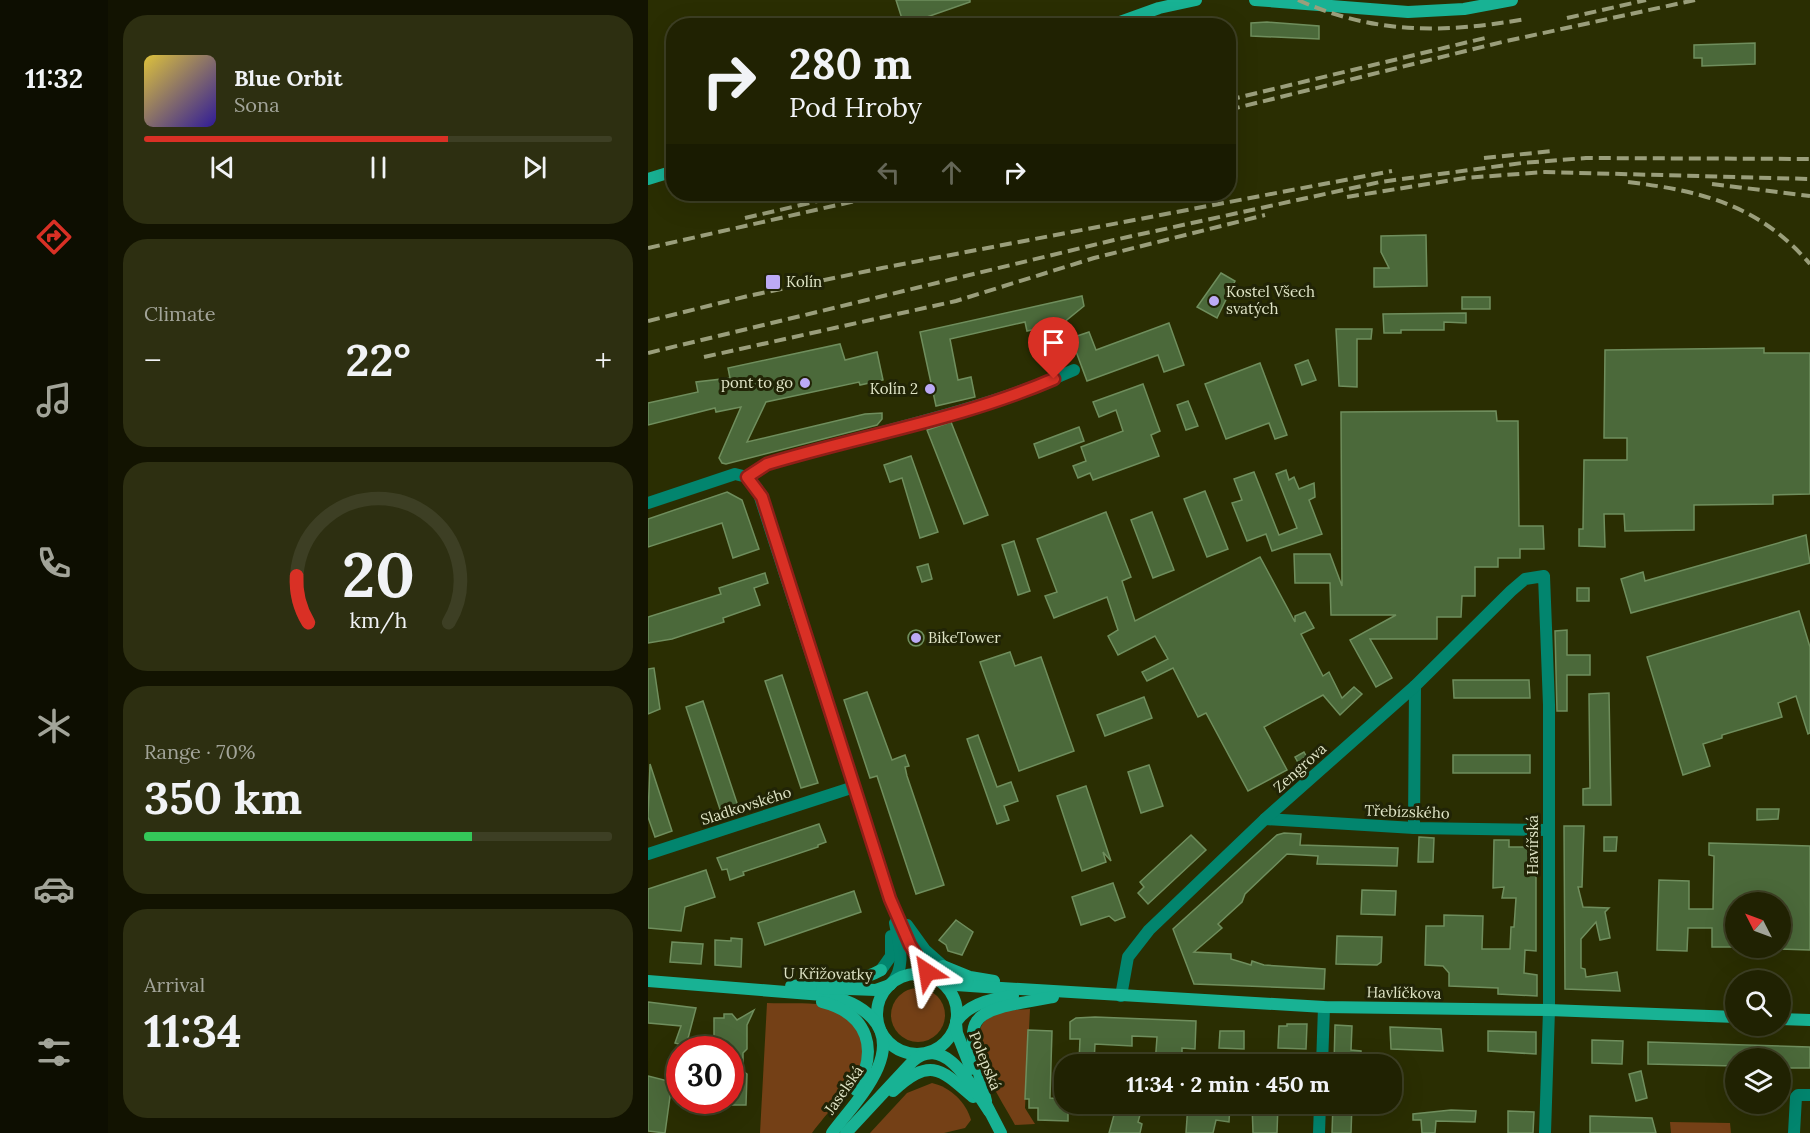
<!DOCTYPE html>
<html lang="en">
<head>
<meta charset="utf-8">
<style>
  :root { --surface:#202202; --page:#2d2f11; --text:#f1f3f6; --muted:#a2a499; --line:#3d3f24; --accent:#d93025 }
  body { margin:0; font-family:Lora,serif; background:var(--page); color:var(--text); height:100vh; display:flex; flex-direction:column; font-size:22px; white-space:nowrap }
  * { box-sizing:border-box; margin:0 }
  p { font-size:20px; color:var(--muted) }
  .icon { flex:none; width:33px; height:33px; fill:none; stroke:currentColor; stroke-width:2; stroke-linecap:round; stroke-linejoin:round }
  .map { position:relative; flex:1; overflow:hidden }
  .drawer { display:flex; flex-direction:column; gap:15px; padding:15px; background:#121301; width:540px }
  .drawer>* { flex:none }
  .guide { position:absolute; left:18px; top:18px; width:570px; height:183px; border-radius:24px; box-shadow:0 6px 24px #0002,0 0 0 2px var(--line); background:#202202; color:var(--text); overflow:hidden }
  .needle { width:39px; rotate:312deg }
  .fabs { position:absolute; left:1077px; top:892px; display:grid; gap:12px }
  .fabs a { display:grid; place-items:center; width:66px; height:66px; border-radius:50%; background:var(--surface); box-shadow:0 6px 24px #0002,0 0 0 2px var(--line); font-size:30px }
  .speed { position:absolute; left:18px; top:1036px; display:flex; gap:12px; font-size:30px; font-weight:700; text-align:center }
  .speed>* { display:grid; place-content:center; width:78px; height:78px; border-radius:50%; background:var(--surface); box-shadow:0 6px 24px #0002,0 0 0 2px var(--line); line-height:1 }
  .speed .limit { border:9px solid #d22; background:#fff; color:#111 }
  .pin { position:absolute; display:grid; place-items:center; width:51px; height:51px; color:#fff; margin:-62px -26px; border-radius:50% 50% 50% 0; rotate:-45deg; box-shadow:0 0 6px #0007 }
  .pin .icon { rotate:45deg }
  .me { position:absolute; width:66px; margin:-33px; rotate:327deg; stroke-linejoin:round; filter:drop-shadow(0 0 4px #0008) }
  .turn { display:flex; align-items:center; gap:21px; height:126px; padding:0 24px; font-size:27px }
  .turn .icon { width:78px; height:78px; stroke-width:2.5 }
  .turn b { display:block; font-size:42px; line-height:51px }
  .lanes { display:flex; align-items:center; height:57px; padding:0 24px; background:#0003; justify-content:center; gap:30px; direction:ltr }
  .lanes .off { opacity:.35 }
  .big { font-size:45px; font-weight:800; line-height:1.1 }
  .drawer .tile { flex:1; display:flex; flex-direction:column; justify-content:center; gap:9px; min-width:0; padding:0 21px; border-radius:24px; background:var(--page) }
  .drawer .dial { align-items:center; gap:0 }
  .dial svg { height:156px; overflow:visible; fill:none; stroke:var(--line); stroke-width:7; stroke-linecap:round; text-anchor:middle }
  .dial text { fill:var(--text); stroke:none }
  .song { display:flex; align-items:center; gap:18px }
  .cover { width:72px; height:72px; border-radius:9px; background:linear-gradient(135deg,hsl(50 70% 55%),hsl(250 70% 35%)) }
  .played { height:6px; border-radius:3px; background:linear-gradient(90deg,var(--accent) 65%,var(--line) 65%) }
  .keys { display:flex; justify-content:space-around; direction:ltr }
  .heat { display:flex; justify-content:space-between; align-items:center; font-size:33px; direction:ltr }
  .charge { height:9px; border-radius:4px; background:linear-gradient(90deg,#34c759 70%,var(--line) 0) }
  .trip { position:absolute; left:406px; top:1054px; width:348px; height:60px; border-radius:24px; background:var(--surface); box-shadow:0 6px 24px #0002,0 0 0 2px var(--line); font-weight:800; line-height:60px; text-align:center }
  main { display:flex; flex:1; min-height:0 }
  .dock { display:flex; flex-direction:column; width:108px; justify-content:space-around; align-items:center; background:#0d0e01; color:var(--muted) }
  .dock .icon { width:42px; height:42px }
  .dock .active { color:var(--accent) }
  .dock b { font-size:27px; color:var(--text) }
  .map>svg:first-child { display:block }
  .green { fill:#744016 }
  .building { fill:#4b693a; stroke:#6f8e5d; stroke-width:1.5 }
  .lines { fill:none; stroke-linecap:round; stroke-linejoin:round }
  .street { stroke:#02856e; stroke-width:12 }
  .secondary { stroke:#18b294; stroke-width:12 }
  .rail { stroke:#9a9e7b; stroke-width:4; stroke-dasharray:12 6; stroke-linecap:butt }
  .route-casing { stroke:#8d1f18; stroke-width:15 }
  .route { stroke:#d93025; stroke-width:10 }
  .poi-dot { fill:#bcaaf6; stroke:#212406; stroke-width:2 }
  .labels { text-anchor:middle; stroke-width:6; stroke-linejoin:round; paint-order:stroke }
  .poi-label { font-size:15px; fill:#e0e5c7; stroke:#212406; text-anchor:start }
  .street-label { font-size:15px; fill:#e0e5c7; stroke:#212406 }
</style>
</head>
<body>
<main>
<nav class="dock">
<b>11:32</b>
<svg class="icon active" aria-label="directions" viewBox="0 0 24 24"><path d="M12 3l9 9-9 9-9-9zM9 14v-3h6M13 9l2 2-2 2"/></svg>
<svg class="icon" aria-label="music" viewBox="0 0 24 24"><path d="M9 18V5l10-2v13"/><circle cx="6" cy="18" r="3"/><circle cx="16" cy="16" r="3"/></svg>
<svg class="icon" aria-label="phone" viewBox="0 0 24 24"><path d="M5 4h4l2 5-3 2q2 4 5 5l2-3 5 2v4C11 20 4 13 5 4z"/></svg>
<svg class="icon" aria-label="climate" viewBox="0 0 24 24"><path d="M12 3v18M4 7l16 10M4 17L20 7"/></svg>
<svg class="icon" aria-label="car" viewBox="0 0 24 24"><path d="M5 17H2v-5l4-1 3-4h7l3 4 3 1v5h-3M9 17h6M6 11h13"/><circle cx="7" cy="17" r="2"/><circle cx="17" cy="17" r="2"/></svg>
<svg class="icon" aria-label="filters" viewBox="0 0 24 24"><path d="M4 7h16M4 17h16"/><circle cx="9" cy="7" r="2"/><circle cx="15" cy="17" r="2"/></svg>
</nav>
<section class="drawer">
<div class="tile">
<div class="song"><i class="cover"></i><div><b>Blue Orbit</b><p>Sona</p></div></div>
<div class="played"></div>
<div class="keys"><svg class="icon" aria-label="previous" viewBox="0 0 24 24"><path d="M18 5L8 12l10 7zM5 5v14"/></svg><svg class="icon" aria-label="pause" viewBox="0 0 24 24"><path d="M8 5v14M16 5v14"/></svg><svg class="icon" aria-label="next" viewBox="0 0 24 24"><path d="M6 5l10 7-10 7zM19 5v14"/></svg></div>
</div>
<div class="tile"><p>Climate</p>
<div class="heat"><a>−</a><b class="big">22°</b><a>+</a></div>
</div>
<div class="tile dial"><svg viewBox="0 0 100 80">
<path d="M14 69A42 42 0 1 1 86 69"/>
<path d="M14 69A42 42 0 0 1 8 45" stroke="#d93025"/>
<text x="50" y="56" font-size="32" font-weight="700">20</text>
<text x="50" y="72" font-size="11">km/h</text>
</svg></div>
<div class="tile"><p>Range · 70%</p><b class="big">350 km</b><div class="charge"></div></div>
<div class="tile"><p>Arrival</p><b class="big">11:34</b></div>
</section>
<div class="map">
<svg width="1162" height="1133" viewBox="0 0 1162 1133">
  <rect width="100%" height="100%" fill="#2a2e02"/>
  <g class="green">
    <circle cx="270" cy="1015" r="27"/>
    <path d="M 119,1003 C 137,1004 157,1002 174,1005 C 202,1011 224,1038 212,1066 C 203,1088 178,1114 164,1133 L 112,1133 Z"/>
    <path d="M 382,1009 L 377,1108 L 387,1124 L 367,1125 C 354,1100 306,1034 346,1014 C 357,1009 371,1010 382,1009 Z"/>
    <path d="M 284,1083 C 302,1087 318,1102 323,1120 L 317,1128 L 296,1133 L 222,1133 L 259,1093 Z"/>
    <polygon points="1022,1122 1082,1123 1083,1133 1023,1133"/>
  </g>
  <g class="building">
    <polygon points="248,0 322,0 322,2 256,25"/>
    <polygon points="619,22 671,26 671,39 603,36 603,23"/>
    <polygon points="1107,43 1107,64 1054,66 1054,58 1046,58 1046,45"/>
    <polygon points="778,235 779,286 726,287 726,268 741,268 733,252 733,236"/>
    <polygon points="573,273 587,281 569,318 549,307"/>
    <polygon points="434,296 436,306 415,323 379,331 377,322 302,339 310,380 323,377 327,397 288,406 272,332"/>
    <rect x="814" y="297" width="28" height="12"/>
    <polygon points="818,313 818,323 796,322 796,330 753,330 753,333 736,333 735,314"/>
    <polygon points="521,323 536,365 516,372 510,355 439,381 423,338 441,332 448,350"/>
    <polygon points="688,329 724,329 723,339 709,339 709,387 691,386"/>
    <polygon points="192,344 197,360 229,352 235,380 212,385 211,382 118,402 99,442 217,414 234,413 234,419 229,425 78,464 74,463 71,458 93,407 68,412 67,408 0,425 0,403 50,392 48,382 82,378 80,368"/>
    <polygon points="1116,348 1116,353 1162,353 1162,494 1125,495 1125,504 1046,505 1046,530 977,531 976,514 956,514 957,547 931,546 931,529 935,529 936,460 979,460 979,438 956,438 957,350"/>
    <polygon points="660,360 668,380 654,385 647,365"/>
    <polygon points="612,363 639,435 627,439 621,423 578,439 557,384"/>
    <polygon points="495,384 512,431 503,435 511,456 445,480 442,473 430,478 425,466 438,461 433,447 475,431 468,410 451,417 445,402"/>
    <polygon points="540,401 550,426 538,430 529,405"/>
    <polygon points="848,411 849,421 870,421 871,526 895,526 896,549 872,549 872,558 850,558 850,567 827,567 827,596 814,596 813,617 789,617 789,639 722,639 744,678 728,687 702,640 748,615 683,615 682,583 647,583 646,554 682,554 694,586 693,412"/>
    <polygon points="303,422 340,515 316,524 279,430"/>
    <polygon points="431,427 436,441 391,458 386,444"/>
    <polygon points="263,456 290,532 272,538 254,478 242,482 236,465"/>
    <polygon points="638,470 641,480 646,477 651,489 666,483 667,497 661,500 674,534 624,551 618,534 599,541 584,503 594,500 586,479 606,472 631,535 649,528 628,474"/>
    <polygon points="557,491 580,549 559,557 536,499"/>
    <polygon points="79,492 94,500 111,549 85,558 74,523 0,547 0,519"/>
    <polygon points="458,512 483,577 474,581 487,621 612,557 647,622 647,616 657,612 666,628 653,634 675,676 681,672 694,698 706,687 714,694 692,715 675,695 616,727 639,770 600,791 558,713 550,717 525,668 499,681 494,672 520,659 507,636 470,655 460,636 470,630 459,597 406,618 397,596 409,592 389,539"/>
    <polygon points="504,512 526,570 505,578 483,520"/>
    <polygon points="1158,535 1162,563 983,613 973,579 995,572 997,581"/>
    <polygon points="366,541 382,591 370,595 354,545"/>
    <polygon points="280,564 284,579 274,582 269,567"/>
    <polygon points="117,573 120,583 106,588 112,605 75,618 76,622 24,639 0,643 0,617 73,594 71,588"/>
    <rect x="929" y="588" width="12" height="13"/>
    <polygon points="1151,611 1162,647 1162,733 1160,734 1148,696 1130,703 1134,717 1074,735 1074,738 1055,744 1062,766 1035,775 999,657"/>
    <polygon points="919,630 919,655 942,655 942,675 919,675 919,711 909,711 907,631"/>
    <circle cx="268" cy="638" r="8"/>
    <polygon points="362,652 367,666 393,657 426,751 371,771 332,662"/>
    <polygon points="6,668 12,709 0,714 0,669"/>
    <polygon points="134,675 170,783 153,788 117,681"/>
    <polygon points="805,680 881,680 882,698 806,698"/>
    <polygon points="219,692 244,760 257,755 261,766 257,767 259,776 296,885 268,894 229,776 222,778 196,700"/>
    <polygon points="961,693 963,805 935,805 935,789 942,788 941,694"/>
    <polygon points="496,697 504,718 457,736 449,715"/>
    <polygon points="55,701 91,809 74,815 38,707"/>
    <polygon points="330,735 349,787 363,782 370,801 356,806 361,820 349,824 319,739"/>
    <polygon points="656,752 661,761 652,766 647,757"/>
    <rect x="805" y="755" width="77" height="18"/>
    <polygon points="2,764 24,831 7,837 0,817"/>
    <polygon points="501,765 515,806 493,813 480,772"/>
    <polygon points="438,786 463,861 455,852 458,862 434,871 409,796"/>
    <polygon points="1109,809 1131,809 1130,819 1109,820"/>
    <polygon points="171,824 178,842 170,845 170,847 95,872 96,875 82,880 79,869 74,870 69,858"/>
    <polygon points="916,826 936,826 934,887 930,887 935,907 961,908 957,912 962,938 952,940 948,922 933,939 933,968 937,969 938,977 969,972 972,991 917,989"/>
    <polygon points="636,833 653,834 652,845 750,848 749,866 669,864 670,856 639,854 597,894 594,902 570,924 574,928 546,952 583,954 583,959 603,965 604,961 616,965 677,969 676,989 546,984 525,929 629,835"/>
    <polygon points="543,835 558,850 500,904 490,893 496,887 492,882"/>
    <polygon points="771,837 786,838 785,862 770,862"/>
    <polygon points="956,837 969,837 968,851 956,851"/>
    <polygon points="846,840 861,840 861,847 888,847 888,951 877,950 876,973 889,975 889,996 850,994 850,988 801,986 801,973 795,966 777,965 778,926 796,926 796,915 835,916 834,949 862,949 863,927 866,927 868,898 854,898 856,887 845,888"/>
    <polygon points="1061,843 1162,846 1162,950 1132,949 1132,903 1088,903 1088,947 1064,947 1064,928 1040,928 1039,951 1009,950 1011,880 1041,881 1041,909 1065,909 1066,856 1061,855"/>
    <polygon points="58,870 67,897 37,907 33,931 0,928 0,889"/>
    <polygon points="465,883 477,917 467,921 461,916 433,925 424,897"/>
    <polygon points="714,890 748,891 747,915 713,914"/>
    <polygon points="206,891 213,912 117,945 110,923"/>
    <polygon points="308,920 325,932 314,955 300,951 298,945 291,940"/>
    <polygon points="689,936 734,937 733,962 729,965 688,964"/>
    <polygon points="83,938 94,939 93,967 67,965 67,940 83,941"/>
    <polygon points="24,942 55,944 53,964 22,962"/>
    <polygon points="0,1002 48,1008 38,1046 27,1043 33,1026 0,1023"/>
    <polygon points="106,1010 99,1025 99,1049 95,1053 95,1071 99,1074 98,1105 82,1105 82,1047 66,1047 66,1018 76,1018 76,1014 84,1014 89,1020"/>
    <polygon points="447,1017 548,1021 547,1049 534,1048 534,1065 507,1065 509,1037 484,1036 484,1046 447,1044 446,1063 431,1063 432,1039 422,1039 422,1022 428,1018"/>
    <polygon points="639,1024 659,1024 658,1049 630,1048 631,1026 639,1026"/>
    <polygon points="687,1025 704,1026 703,1050 713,1051 713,1065 686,1065"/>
    <polygon points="742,1027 793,1029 795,1051 743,1049"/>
    <polygon points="380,1030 404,1031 402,1098 417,1099 417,1104 420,1104 420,1121 390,1120 390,1108 381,1108 381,1099 377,1099"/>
    <polygon points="572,1031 596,1031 596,1049 571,1048"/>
    <polygon points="840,1031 888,1032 888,1054 840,1051"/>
    <polygon points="944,1040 975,1041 974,1064 944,1063"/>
    <polygon points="1000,1042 1162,1047 1162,1068 1132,1068 1132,1059 1088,1059 1088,1066 1000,1064"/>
    <polygon points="993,1071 999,1098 988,1101 981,1074"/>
    <polygon points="0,1076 24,1082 17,1133 0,1131"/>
    <polygon points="469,1104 495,1104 490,1122 494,1124 492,1133 461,1133"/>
    <polygon points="540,1104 582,1104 581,1122 568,1120 565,1133 538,1133"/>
    <polygon points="604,1104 630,1104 629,1133 605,1133"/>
    <polygon points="685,1104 704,1104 703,1133 684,1133"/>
    <polygon points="803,1110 828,1111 827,1122 788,1121 787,1133 774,1133 773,1120 765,1120 765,1114"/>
    <polygon points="860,1111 886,1112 885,1133 860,1133"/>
    <polygon points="942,1116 1004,1118 1008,1133 942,1133"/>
  </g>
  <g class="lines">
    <g class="street">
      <path d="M 99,477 L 119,464 C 222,432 326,414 426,370"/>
      <polyline points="0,503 87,474 99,477 109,488 242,899 266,952 285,977"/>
      <polyline points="617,819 766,828 900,830"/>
      <polyline points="766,828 767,686"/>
      <polyline points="0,854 206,787"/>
      <polyline points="259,925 277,950 295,966"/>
      <polyline points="233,970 243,956 243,936"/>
      <path d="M 243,984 C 259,966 251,945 247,923"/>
      <polyline points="473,996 480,957 501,930 617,819 767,686 863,591 877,579 896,576 901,705 901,1010 897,1133"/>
      <polyline points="674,1065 676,1007"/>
      <polyline points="671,1133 672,1104"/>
      <polyline points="1146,1133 1148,1097 1150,1095 1162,1095"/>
    </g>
    <g class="secondary">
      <polyline points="607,0 760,12 816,9 864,0"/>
      <polyline points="461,26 511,8 548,0"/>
      <polyline points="0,179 26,171"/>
      <polyline points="295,966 322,977 346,981"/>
      <circle cx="269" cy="1014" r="40"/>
      <polyline points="285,977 308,985 337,987 676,1007 901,1010 1088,1017"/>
      <path d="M 0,981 L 175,995 C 194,998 211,1004 224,1018 C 258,1054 205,1104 184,1133"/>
      <path d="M 143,986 C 172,983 207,985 233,970"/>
      <polyline points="174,988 228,990 242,985"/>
      <path d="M 174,1002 C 221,1014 231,1050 208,1090"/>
      <polyline points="1132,1019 1162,1020"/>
      <path d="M 308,1022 C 320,1004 345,998 365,996"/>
      <polyline points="308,1023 309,1033 323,1069"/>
      <path d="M 245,1091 C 282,1057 292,1068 325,1097"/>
      <path d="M 338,1101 C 315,1012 313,1013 405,997"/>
      <polyline points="338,1104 353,1133"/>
      <path d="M 198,1133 L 265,1061 C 297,1033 325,1088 341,1111"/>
    </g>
    <g class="rail">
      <path d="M 650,0 C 728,35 796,33 878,19"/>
      <polyline points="919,18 998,0"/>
      <polyline points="580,100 837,38"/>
      <polyline points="580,110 854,42 1047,0"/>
      <polyline points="836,158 905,151"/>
      <path d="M 980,182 C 1054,191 1111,205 1162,264"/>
      <polyline points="1064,184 1162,196"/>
      <polyline points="699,197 817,178 897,172 1162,179"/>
      <polyline points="97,218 200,194"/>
      <polyline points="0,248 238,194"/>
      <polyline points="0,321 100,296 234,268 744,171"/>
      <polyline points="0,353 466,240 732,182 874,163 938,158 1162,159"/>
      <polyline points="56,357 308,301 446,258 617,215"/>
    </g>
  </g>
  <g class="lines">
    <defs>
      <path id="route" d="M 279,972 L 262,945 L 242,899 L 114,497 L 99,477 L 119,464 C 215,435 314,419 406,379"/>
    </defs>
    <use href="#route" class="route-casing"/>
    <use href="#route" class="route"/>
  </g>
  <g class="poi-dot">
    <rect x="117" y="274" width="16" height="16" rx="3"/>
    <circle cx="566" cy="301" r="6"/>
    <circle cx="157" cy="383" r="6"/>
    <circle cx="282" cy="389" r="6"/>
    <circle cx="268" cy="638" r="6"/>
  </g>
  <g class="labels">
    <g class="poi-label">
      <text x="138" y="287">Kolín</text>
      <text x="578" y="297">Kostel Všech<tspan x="578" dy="17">svatých</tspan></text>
      <text x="145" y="388" text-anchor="end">pont to go</text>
      <text x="270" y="394" text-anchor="end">Kolín 2</text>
      <text x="280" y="643">BikeTower</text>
    </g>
    <g class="street-label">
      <text transform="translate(652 768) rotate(-42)" y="5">Zengrova</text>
      <text transform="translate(98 806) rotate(-18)" y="5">Sladkovského</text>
      <text transform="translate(759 812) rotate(2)" y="5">Třebízského</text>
      <text transform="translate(885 845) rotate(-90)" y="5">Havířská</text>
      <text transform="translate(180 974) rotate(1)" y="5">U Křižovatky</text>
      <text transform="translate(756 993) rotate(1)" y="5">Havlíčkova</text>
      <text transform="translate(337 1061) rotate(68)" y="5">Polepská</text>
      <text transform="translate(196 1090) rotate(-55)" y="5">Jaselská</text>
    </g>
  </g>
</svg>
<div class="fabs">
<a><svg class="needle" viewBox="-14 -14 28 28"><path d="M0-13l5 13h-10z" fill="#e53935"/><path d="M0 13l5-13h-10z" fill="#a2a499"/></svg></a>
<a><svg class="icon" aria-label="search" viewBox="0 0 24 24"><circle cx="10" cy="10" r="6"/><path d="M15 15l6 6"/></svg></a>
<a><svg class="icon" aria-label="layers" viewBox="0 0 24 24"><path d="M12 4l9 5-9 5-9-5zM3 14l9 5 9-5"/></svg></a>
</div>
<div class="speed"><div class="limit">30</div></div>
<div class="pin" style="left:406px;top:379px;background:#d93025"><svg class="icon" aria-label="arrive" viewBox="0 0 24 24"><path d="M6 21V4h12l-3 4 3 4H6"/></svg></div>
<svg class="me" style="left:279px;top:972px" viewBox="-20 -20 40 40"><path d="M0-17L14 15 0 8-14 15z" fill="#d93025" stroke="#fff" stroke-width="4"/></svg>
<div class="trip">11:34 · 2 min · 450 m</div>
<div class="guide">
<div class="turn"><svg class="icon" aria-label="right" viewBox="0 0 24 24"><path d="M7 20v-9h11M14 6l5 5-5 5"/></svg><div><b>280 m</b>Pod Hroby</div></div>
<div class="lanes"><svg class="icon off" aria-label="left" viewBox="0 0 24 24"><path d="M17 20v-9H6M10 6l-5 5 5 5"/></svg><svg class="icon off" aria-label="ahead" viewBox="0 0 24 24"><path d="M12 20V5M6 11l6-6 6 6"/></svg><svg class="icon" aria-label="right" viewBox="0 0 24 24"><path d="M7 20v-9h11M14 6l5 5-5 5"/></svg></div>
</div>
</div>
</main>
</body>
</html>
